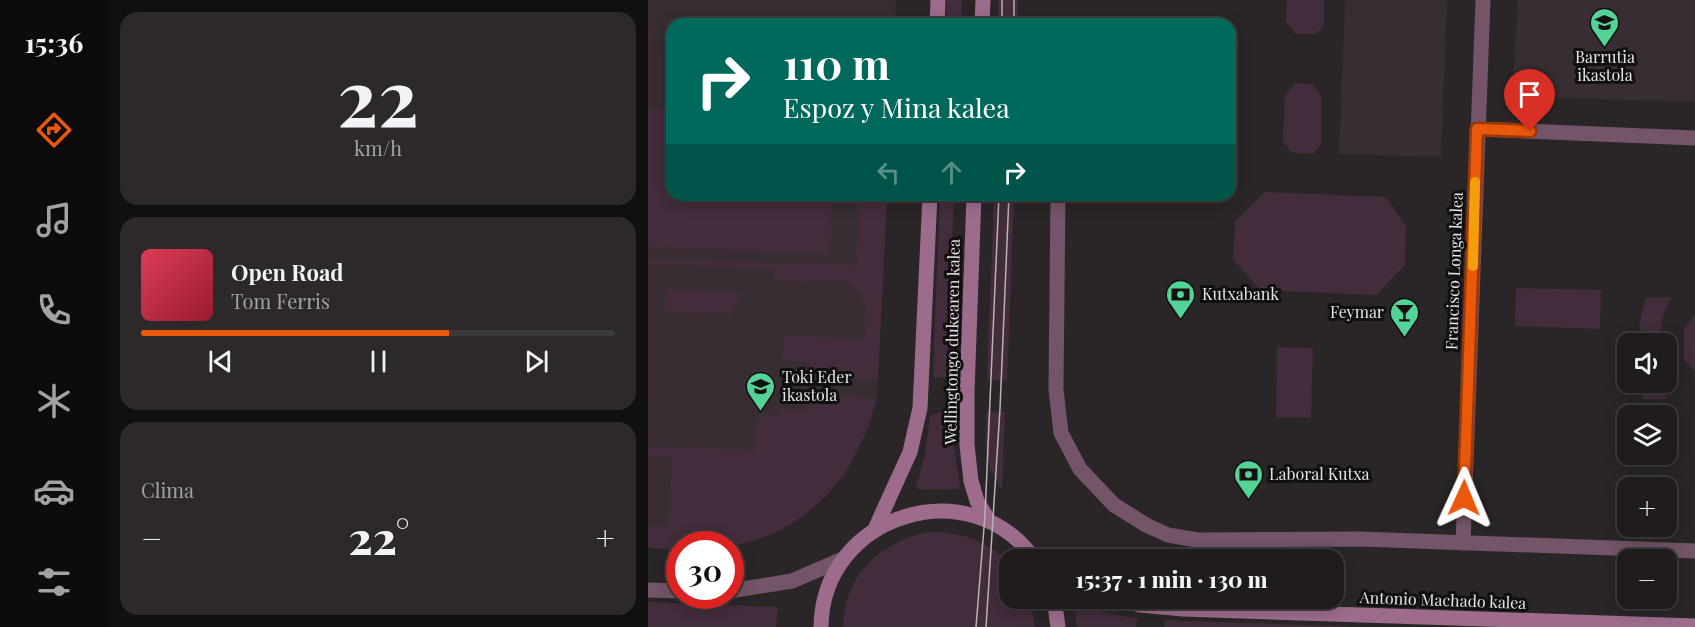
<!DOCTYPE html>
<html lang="es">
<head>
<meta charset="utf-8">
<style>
  :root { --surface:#201c1e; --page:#2d292b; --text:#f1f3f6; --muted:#a2a1a4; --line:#3d3a3c; --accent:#ea580c }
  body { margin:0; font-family:"Playfair Display",serif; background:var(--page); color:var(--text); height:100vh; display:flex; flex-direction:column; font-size:22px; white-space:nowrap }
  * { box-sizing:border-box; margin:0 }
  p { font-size:20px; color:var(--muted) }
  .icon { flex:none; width:33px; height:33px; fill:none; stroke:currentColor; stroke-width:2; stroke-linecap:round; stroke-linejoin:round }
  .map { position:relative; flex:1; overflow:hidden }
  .side { display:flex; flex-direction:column; gap:12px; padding:12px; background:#120f10; width:540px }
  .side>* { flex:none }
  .banner { position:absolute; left:18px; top:18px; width:570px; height:183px; border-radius:18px; box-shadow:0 3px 15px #0003,0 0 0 2px var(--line); background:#00695c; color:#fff; overflow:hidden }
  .controls { position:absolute; left:969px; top:333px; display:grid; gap:12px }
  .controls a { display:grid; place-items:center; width:60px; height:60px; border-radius:12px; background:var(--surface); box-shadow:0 3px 15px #0003,0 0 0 2px var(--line); font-size:30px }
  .speed { position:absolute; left:18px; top:531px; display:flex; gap:12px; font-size:30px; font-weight:700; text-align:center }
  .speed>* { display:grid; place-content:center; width:78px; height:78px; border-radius:50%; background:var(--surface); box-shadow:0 3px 15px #0003,0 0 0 2px var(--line); line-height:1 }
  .speed .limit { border:9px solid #d22; background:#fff; color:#111 }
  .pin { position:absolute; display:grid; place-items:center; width:51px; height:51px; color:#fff; margin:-62px -26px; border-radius:50% 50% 50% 0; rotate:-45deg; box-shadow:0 0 6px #0007 }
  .pin .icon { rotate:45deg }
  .me { position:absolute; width:66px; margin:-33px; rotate:1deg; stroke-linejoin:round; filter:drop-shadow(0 0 4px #0008) }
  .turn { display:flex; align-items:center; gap:21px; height:126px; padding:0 18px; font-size:27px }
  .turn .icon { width:78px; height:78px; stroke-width:2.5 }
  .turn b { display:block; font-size:42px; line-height:51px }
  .lanes { display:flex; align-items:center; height:57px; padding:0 18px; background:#0003; justify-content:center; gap:30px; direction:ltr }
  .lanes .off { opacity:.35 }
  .big { font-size:45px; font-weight:800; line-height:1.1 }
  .side .widget { flex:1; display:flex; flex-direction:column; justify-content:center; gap:9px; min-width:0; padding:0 21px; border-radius:18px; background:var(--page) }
  .side .dial { align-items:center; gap:0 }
  .dial b { font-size:78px; line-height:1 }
  .song { display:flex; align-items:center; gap:18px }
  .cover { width:72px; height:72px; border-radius:9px; background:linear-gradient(135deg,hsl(350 70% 55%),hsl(350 70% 35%)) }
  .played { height:6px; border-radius:3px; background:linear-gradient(90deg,var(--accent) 65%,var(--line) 65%) }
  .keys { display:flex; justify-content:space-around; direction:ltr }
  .heat { display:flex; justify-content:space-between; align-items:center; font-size:33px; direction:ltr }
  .trip { position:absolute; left:351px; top:549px; width:345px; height:60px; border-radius:18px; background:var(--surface); box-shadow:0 3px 15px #0003,0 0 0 2px var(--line); font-weight:800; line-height:60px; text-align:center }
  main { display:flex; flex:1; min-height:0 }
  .tab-bar { display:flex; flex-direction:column; width:108px; justify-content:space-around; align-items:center; background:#0d0b0c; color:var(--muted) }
  .tab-bar .icon { width:42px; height:42px }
  .tab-bar .current { color:var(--accent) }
  .tab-bar b { font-size:27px; color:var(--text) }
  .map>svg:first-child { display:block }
  .built { fill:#372d33 }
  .green { fill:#432c3c }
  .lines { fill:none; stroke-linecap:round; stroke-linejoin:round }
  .minor { stroke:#735468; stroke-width:15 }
  .secondary { stroke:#9d6c8d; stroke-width:15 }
  .tram { stroke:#b8b4b6; stroke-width:1.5 }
  .route-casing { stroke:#983908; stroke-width:15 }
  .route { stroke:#ea580c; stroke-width:10 }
  .slow { stroke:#f59e0b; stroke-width:10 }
  .labels { text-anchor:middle; stroke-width:6; stroke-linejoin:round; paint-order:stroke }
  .poi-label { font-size:16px; fill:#e7e4e6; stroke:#110f10; text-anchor:start }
  .street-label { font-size:16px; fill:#e7e4e6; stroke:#110f10 }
</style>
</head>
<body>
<main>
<nav class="tab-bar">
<b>15:36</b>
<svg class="icon current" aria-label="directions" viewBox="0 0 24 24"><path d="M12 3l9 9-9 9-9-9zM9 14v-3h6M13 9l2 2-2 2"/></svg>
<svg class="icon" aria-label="music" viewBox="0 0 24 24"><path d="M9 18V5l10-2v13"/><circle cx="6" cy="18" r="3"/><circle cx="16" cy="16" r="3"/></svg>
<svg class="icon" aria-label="phone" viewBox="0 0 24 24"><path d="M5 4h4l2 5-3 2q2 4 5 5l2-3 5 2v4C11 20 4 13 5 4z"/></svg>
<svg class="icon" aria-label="climate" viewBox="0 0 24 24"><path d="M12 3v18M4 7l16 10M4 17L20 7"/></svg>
<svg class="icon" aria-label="car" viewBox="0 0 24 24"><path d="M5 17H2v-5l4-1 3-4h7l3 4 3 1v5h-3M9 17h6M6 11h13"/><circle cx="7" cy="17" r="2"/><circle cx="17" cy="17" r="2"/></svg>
<svg class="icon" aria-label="filters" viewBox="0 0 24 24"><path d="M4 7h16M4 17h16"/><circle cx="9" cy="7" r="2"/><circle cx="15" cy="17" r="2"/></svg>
</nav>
<section class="side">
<div class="widget dial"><b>22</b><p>km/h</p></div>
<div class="widget">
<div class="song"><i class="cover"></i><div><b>Open Road</b><p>Tom Ferris</p></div></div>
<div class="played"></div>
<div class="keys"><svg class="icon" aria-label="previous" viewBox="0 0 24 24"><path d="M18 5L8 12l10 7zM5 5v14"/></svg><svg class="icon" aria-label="pause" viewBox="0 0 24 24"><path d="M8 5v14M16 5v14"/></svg><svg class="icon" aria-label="next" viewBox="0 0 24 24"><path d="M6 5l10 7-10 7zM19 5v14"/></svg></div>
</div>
<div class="widget"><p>Clima</p>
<div class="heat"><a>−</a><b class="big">22°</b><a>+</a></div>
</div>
</section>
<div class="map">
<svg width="1047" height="627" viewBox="0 0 1047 627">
  <rect width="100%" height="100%" fill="#2a2628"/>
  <g class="built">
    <polygon points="0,0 248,0 247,24 24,24 24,195 239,195 229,398 222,424 211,448 197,474 178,496 154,515 130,531 83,547 82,544 32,544 31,550 0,548"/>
    <polygon points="697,0 799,0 793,157 691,154"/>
    <polygon points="870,0 1047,0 1047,102 864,96"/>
  </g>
  <g class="green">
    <polygon points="299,0 314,0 313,24 298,24"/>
    <rect x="350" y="0" width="20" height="24"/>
    <polygon points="639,0 676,0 676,25 668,34 648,34 638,22"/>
    <polygon points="647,83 664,84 673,96 673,144 665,154 645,153 635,141 637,96"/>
    <polygon points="0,109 24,110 24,195 184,195 182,254 0,247"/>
    <polygon points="617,192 738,197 758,226 757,265 728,295 612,290 585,259 587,222"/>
    <polygon points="212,195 239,195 230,380 160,380 161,362 135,360 136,335 216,339 218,305 211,291 201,282 126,280 126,269 0,264 0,259 208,265"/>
    <polygon points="292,195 306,195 298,378 285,377"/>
    <polygon points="346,195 366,195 359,381 339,380"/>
    <polygon points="868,288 953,290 952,329 867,326"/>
    <polygon points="18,289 95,292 83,314 17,311"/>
    <polygon points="1024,297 1015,315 1011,343 989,343 994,311 998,298"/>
    <polygon points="1047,315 1047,372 1036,360 1036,328"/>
    <polygon points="629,347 665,348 663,418 628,417"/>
    <polygon points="992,383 1013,383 1019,399 995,399"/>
    <path d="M 161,394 L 229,398 C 211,458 188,500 131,531 C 116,538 98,542 83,547 L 82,544 L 32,544 L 31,550 L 0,548 L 0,526 L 20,526 L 23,458 L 0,456 L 0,446 L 107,450 L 109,415 L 130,416 L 131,409 L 160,411 Z"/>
    <polygon points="298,410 306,410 305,439 312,487 310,489 273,490 268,487 277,455 282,416"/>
    <path d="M 339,411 L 357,412 L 354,490 C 334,460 337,445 339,411 Z"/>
    <path d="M 279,532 C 311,532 338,539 361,563 L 362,598 L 382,599 L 387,627 L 195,627 C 197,574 230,544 279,532 Z"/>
    <polygon points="0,602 130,607 128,627 0,627"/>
    <polygon points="426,603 466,615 489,618 488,627 429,627"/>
    <polygon points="517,620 713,627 516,627"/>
  </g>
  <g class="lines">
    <g class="minor">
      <polyline points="829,129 1047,138"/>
      <polyline points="410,195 408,389 413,433 432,469 466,505 500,526 520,535 549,540 713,539 1047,551"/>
      <polyline points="815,543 835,0"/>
      <polyline points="0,590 32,591"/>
      <polyline points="82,591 144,581 195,559"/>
    </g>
    <g class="secondary">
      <polyline points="289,24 290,0"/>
      <polyline points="334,24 335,0"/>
      <polyline points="326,195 319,392 319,445 323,481 329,501 341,521"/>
      <polyline points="227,529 262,452 272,408 282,195"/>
      <polyline points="406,598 410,627"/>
      <polyline points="470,598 492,605 535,609 1047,626"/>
      <path d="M 173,627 C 174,515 322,468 387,560"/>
    </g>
    <g class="tram">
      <polyline points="354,24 354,0"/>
      <polyline points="366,24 366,0"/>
      <polyline points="328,627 337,515 351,195"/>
      <polyline points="338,627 352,409 361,195"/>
    </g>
  </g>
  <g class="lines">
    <defs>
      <polyline id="route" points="816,498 829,129 882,131"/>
    </defs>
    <use href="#route" class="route-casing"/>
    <use href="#route" class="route"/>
    <polyline class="slow" points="825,266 827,182"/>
  </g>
  <defs>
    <symbol id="school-pin" viewBox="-11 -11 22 30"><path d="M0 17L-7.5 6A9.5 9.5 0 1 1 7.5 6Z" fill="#54d396" stroke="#110f10"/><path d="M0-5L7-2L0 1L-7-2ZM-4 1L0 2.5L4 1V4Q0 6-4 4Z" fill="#111"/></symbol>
    <symbol id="bank-pin" viewBox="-11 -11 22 30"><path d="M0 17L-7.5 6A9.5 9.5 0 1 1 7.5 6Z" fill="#54d396" stroke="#110f10"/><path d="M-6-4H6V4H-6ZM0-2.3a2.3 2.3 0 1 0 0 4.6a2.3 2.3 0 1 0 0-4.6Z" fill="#111"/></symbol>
    <symbol id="bar-pin" viewBox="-11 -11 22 30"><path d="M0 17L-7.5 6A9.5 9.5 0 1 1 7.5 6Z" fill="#54d396" stroke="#110f10"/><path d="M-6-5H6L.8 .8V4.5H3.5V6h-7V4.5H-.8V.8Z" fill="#111"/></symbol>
  </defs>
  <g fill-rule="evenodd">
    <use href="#school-pin" x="940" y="6" width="33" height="45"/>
    <use href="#bank-pin" x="516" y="278" width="33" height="45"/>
    <use href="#bar-pin" x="740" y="296" width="33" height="45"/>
    <use href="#school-pin" x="96" y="370" width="33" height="45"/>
    <use href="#bank-pin" x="584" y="458" width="33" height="45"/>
  </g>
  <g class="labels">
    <g class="poi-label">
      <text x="957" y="63" text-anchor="middle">Barrutia<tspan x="957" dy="18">ikastola</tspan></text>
      <text x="554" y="300">Kutxabank</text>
      <text x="736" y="318" text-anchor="end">Feymar</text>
      <text x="134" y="383">Toki Eder<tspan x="134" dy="18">ikastola</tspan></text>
      <text x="621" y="480">Laboral Kutxa</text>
    </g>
    <g class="street-label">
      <text transform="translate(806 271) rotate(-88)" y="6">Francisco Longa kalea</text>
      <text transform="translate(304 342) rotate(-89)" y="6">Wellingtongo dukearen kalea</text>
      <text transform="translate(795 600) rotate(2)" y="6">Antonio Machado kalea</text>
    </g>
  </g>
</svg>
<div class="controls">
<a><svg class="icon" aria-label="sound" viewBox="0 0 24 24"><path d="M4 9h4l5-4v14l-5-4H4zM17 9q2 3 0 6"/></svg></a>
<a><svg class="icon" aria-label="layers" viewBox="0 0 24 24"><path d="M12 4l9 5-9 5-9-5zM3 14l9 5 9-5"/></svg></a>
<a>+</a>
<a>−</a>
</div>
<div class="speed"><div class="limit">30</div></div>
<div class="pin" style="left:882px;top:131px;background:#d93025"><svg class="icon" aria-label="arrive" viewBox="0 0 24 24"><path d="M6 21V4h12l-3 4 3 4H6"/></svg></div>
<svg class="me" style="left:816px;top:498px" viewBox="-20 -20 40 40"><path d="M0-17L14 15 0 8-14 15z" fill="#ea580c" stroke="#fff" stroke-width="4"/></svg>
<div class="trip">15:37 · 1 min · 130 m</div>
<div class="banner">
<div class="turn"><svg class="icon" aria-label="right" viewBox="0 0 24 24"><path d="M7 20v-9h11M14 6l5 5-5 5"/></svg><div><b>110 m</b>Espoz y Mina kalea</div></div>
<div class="lanes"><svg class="icon off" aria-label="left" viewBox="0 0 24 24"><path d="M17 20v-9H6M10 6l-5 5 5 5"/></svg><svg class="icon off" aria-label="ahead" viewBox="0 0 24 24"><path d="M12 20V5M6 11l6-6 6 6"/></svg><svg class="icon" aria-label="right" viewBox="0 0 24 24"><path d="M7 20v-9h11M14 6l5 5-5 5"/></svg></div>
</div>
</div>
</main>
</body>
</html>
